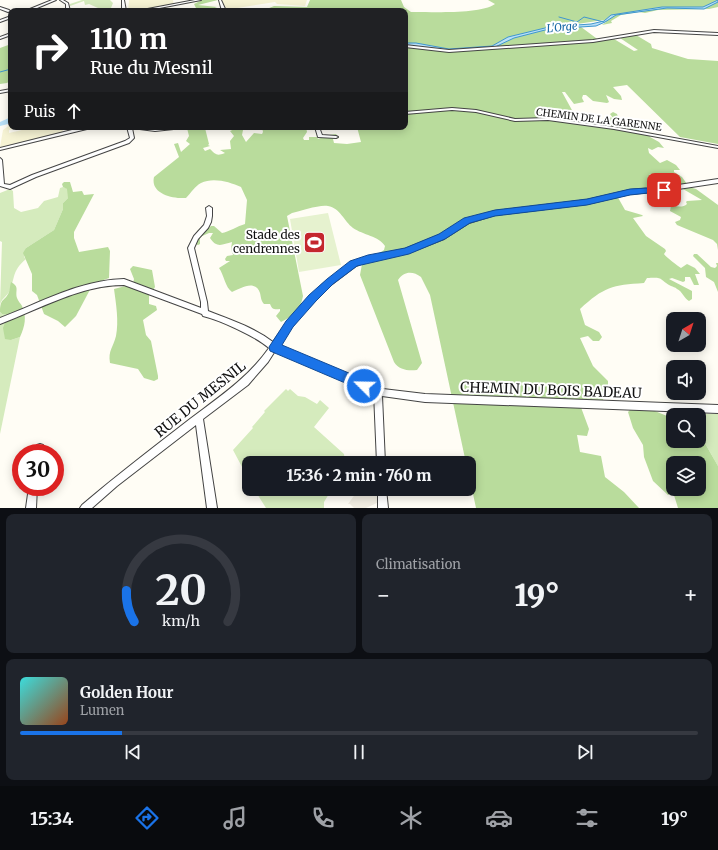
<!DOCTYPE html>
<html lang="fr">
<head>
<meta charset="utf-8">
<style>
  :root { --surface:#171b24; --page:#20242c; --text:#f1f3f6; --muted:#9ea1a6; --line:#363941; --accent:#1a73e8 }
  body { margin:0; font-family:Merriweather,serif; background:var(--page); color:var(--text); height:100vh; display:flex; flex-direction:column; font-size:15px; white-space:nowrap }
  * { box-sizing:border-box; margin:0 }
  p { font-size:13px; color:var(--muted) }
  .icon { flex:none; width:22px; height:22px; fill:none; stroke:currentColor; stroke-width:2; stroke-linecap:round; stroke-linejoin:round }
  .map { position:relative; height:508px; overflow:hidden }
  .side { display:flex; flex-direction:column; gap:6px; padding:6px; background:#0d0f14; flex:1 }
  .side>* { flex:none }
  .banner { position:absolute; left:8px; top:8px; width:400px; height:122px; border-radius:8px; box-shadow:0 2px 10px #0003; background:#202124; color:#fff; overflow:hidden }
  .needle { width:26px; rotate:39deg }
  .tools { position:absolute; left:666px; top:312px; display:grid; gap:8px }
  .tools a { display:grid; place-items:center; width:40px; height:40px; border-radius:8px; background:var(--surface); box-shadow:0 2px 10px #0003; font-size:20px }
  .speed { position:absolute; left:12px; top:444px; display:flex; gap:8px; font-size:20px; font-weight:700; text-align:center }
  .speed>* { display:grid; place-content:center; width:52px; height:52px; border-radius:50%; background:var(--surface); box-shadow:0 2px 10px #0003; line-height:1 }
  .speed .limit { border:6px solid #d22; background:#fff; color:#111 }
  .pin { position:absolute; display:grid; place-items:center; width:34px; height:34px; color:#fff; margin:-17px; border-radius:8px; box-shadow:0 2px 6px #0006 }
  .me { position:absolute; width:44px; margin:-22px; rotate:293deg; stroke-linejoin:round; filter:drop-shadow(0 0 3px #0008) }
  .turn { display:flex; align-items:center; gap:14px; height:84px; padding:0 16px; font-size:18px }
  .turn .icon { width:52px; height:52px; stroke-width:2.5 }
  .turn b { display:block; font-size:28px; line-height:34px }
  .then { display:flex; align-items:center; height:38px; padding:0 16px; background:#0003; gap:8px; font-size:15px }
  .big { font-size:30px; font-weight:800; line-height:1.1 }
  .side .tile { flex:1; display:flex; flex-direction:column; justify-content:center; gap:6px; min-width:0; padding:0 14px; border-radius:8px; background:var(--page) }
  .side .dial { align-items:center; gap:0 }
  .dial svg { height:104px; overflow:visible; fill:none; stroke:var(--line); stroke-width:7; stroke-linecap:round; text-anchor:middle }
  .dial text { fill:var(--text); stroke:none }
  .song { display:flex; align-items:center; gap:12px }
  .cover { width:48px; height:48px; border-radius:6px; background:linear-gradient(135deg,hsl(180 70% 55%),hsl(20 70% 35%)) }
  .played { height:4px; border-radius:2px; background:linear-gradient(90deg,var(--accent) 15%,var(--line) 15%) }
  .keys { display:flex; justify-content:space-around; direction:ltr }
  .heat { display:flex; justify-content:space-between; align-items:center; font-size:22px; direction:ltr }
  .side .tiles { flex:1; display:grid; gap:6px; grid-template-columns:1fr 1fr }
  .tile:last-child { grid-column:span 2 }
  .trip { position:absolute; left:242px; top:456px; width:234px; height:40px; border-radius:8px; background:var(--surface); box-shadow:0 2px 10px #0003; font-weight:800; line-height:40px; text-align:center }
  .tabs { display:flex; height:64px; justify-content:space-around; align-items:center; background:#090b0e; color:var(--muted) }
  .tabs .icon { width:28px; height:28px }
  .tabs .on { color:var(--accent) }
  .tabs b { font-size:18px; color:var(--text) }
  .map>svg:first-child { display:block }
  .farmland { fill:#f6f3d4 }
  .green { fill:#d5ebbd }
  .forest { fill:#b9dc9c; fill-rule:evenodd }
  .pitch { fill:#e6f2cf }
  .plaza { fill:#f1ede2 }
  .water { fill:#b9e0f7; stroke:#3f96cf }
  .lines { fill:none; stroke-linecap:round; stroke-linejoin:round }
  .stream { stroke:#3f96cf; stroke-width:1 }
  .river { fill:#b9e0f7; fill-rule:evenodd }
  .street-casing { stroke:#444; stroke-width:2 }
  .street { fill:#fff; fill-rule:evenodd }
  .route { fill:#1a73e8; stroke:#114b97 }
  .labels { text-anchor:middle; stroke-width:4; stroke-linejoin:round; paint-order:stroke }
  .far-street-label { font-size:10px; fill:#111; stroke:#fff }
  .far-water-label { font-size:11px; font-style:italic; fill:#1768a6; stroke:#fff }
  .poi-label { font-size:12px; fill:#111; stroke:#fff; text-anchor:end }
  .near-street-label { font-size:14px; fill:#111; stroke:#fff }
</style>
</head>
<body>
<div class="map">
<svg width="718" height="508" viewBox="0 0 718 508">
  <rect width="100%" height="100%" fill="#fffdf5"/>
  <g class="farmland">
    <polygon points="129,0 173,0 174,5 128,11"/>
    <polygon points="222,0 307,0 305,6 277,4 275,2 225,10"/>
    <polygon points="11,124 11,127 22,127 9,130 9,133 35,127 62,127 63,131 60,133 0,147 3,130"/>
  </g>
  <g class="green">
    <polygon points="82,0 110,0 113,3 111,8 106,11 99,11 98,8 89,4 85,5 84,1 70,6 70,4"/>
    <path d="M 63,187 L 68,189 L 68,198 L 63,203 L 63,209 L 54,230 L 26,248 L 24,257 L 26,259 C 11,272 16,277 9,292 C 6,297 1,299 0,305 L 2,242 L 0,241 L 0,193 L 10,189 L 13,191 L 14,208 L 21,212 L 38,208 L 44,201 L 58,197 L 60,188 Z"/>
    <polygon points="0,312 2,314 8,315 11,340 20,337 0,434"/>
    <polygon points="286,389 288,391 290,389 298,396 305,397 317,404 320,400 329,408 314,427 344,454 345,463 249,463 249,480 233,450 253,428 252,427 265,412 264,411"/>
    <polygon points="685,413 718,414 718,466 699,433 699,415 684,415"/>
    <polygon points="254,489 332,489 324,502 324,508 266,508"/>
  </g>
  <g class="forest">
    <polygon points="202,0 218,0 198,5 217,7 208,11 197,10 194,4"/>
    <path d="M 310,0 L 401,0 L 404,7 L 411,12 L 416,12 C 435,12 481,14 495,4 L 488,0 L 718,0 L 718,7 L 709,9 L 658,10 L 645,13 L 639,12 L 621,15 L 611,21 L 612,23 L 602,25 L 606,22 L 604,20 L 577,24 L 600,41 L 614,39 L 634,51 L 638,50 L 620,38 L 636,35 L 651,44 L 652,48 L 688,59 L 718,61 L 718,144 L 680,137 L 627,85 L 613,87 L 621,96 L 622,100 L 614,99 L 606,95 L 609,102 L 607,103 L 593,101 L 586,95 L 583,95 L 582,98 L 584,102 L 574,104 L 565,92 L 562,92 L 578,121 L 592,125 L 619,126 L 621,124 L 615,121 L 612,123 L 607,121 L 607,117 L 613,118 L 610,114 L 613,112 L 617,114 L 619,120 L 625,124 L 637,124 L 639,126 L 639,131 L 649,134 L 650,137 L 659,142 L 664,148 L 658,147 L 652,150 L 648,148 L 649,153 L 660,163 L 667,160 L 676,165 L 680,170 L 674,170 L 674,172 L 682,177 L 687,184 L 669,187 L 655,176 L 650,174 L 649,176 L 655,186 L 646,187 L 644,193 L 626,191 L 616,194 L 625,210 L 642,215 L 643,216 L 633,218 L 646,236 L 665,249 L 666,251 L 664,254 C 666,257 678,266 681,268 L 687,264 L 695,268 L 700,274 L 695,274 L 699,285 L 694,285 L 690,277 L 685,277 L 685,281 L 683,282 L 672,278 L 669,279 L 692,291 L 692,299 L 689,301 C 684,298 682,291 677,289 C 675,287 673,287 671,286 C 658,279 665,277 647,278 L 644,283 C 612,285 604,287 580,309 L 585,325 L 599,332 L 602,337 L 599,341 L 593,341 L 588,336 L 580,338 L 593,366 L 608,381 L 608,387 L 605,391 L 603,400 L 596,404 L 579,402 L 589,429 L 587,436 L 577,435 L 580,452 L 601,456 L 605,477 L 624,492 L 639,508 L 476,508 L 469,475 L 469,463 L 466,463 L 430,295 L 421,277 C 413,271 404,271 398,280 L 422,363 L 417,370 C 408,371 399,370 394,362 L 360,275 L 362,264 L 384,250 L 385,246 C 379,236 363,235 353,228 C 344,221 340,208 328,206 C 321,204 300,211 292,213 L 287,216 L 303,296 C 301,309 293,316 281,322 L 276,316 L 280,311 L 280,309 C 274,310 272,309 270,304 L 264,304 C 261,301 261,297 260,293 C 255,279 241,288 232,292 C 225,287 224,275 219,268 L 230,261 L 226,261 L 225,259 L 227,256 L 233,255 L 231,249 L 232,242 C 223,244 217,249 210,238 L 213,233 L 209,233 L 200,237 L 200,244 L 198,245 L 195,244 L 197,231 L 202,227 L 204,227 L 203,233 L 211,226 L 214,226 L 222,233 C 228,232 238,226 245,224 L 247,200 L 241,187 C 230,182 213,177 201,183 C 195,186 191,193 186,198 C 173,199 150,194 154,177 L 179,157 L 174,144 L 178,143 L 181,152 L 190,144 L 186,141 L 189,136 L 187,128 L 205,128 L 209,144 L 208,145 L 210,146 L 203,148 L 205,151 L 210,149 C 216,155 217,156 225,153 L 220,150 L 231,149 L 230,141 L 234,136 L 230,131 L 237,128 L 243,130 L 242,135 L 246,142 L 254,133 L 262,134 L 263,132 L 262,127 L 306,127 L 307,132 L 303,138 L 304,140 L 309,140 L 309,137 L 317,137 L 318,139 L 329,135 L 336,134 L 339,138 L 333,139 L 334,143 L 347,144 L 361,142 L 357,127 L 405,127 L 405,11 L 337,11 L 336,10 L 262,11 L 274,6 L 307,7 Z"/>
    <polygon points="11,44 11,72 10,75 11,80 7,83 0,84 0,48"/>
    <polygon points="64,182 70,182 73,192 82,191 84,195 94,194 74,232 74,238 79,252 108,247 110,251 109,278 93,284 76,316 65,327 58,321 44,314 37,295 32,291 32,274 23,253 26,248 54,230 63,209 63,203 68,198 67,189 63,187 62,184"/>
    <path d="M 689,187 L 696,189 L 718,205 L 718,250 L 717,244 L 713,240 L 677,225 L 675,222 L 680,220 L 681,217 L 670,211 L 671,206 C 677,206 683,208 687,204 L 686,202 L 687,201 L 702,200 L 683,189 Z"/>
    <polygon points="694,254 697,254 711,267 715,268 717,266 716,263 718,263 718,292 714,282 706,277 705,268 693,256"/>
    <path d="M 133,266 L 152,270 L 155,287 L 149,296 L 149,304 L 156,306 L 157,310 L 143,320 L 146,335 L 151,341 L 158,376 L 158,379 L 154,381 L 144,378 L 138,369 L 110,363 C 108,350 113,348 116,336 C 119,321 116,304 114,289 L 133,284 L 134,279 L 130,269 Z"/>
    <path d="M 11,282 C 20,287 15,290 17,298 C 18,301 21,304 22,306 C 27,317 25,326 20,337 L 11,340 L 5,339 L 3,328 L 8,315 L 2,314 L 0,312 C 0,297 5,302 9,292 C 10,289 10,285 11,282 Z"/>
    <path d="M 650,409 L 667,416 L 672,416 L 674,413 L 681,415 L 673,415 L 673,441 L 699,441 L 699,433 L 718,466 L 718,508 L 678,508 L 673,492 L 668,495 L 653,481 L 644,457 L 643,445 L 633,428 L 628,412 L 630,410 ZM 673,463 L 699,463 L 699,489 L 673,489 Z"/>
  </g>
  <polygon class="pitch" points="328,213 341,265 299,272 290,219"/>
  <polygon class="plaza" points="359,489 378,489 379,502 366,508 354,508 350,504 348,504"/>
  <polygon class="water" points="718,0 718,2 704,9 667,8 616,15 605,22 596,26 549,29 514,38 495,47 450,51 405,45 405,43 416,43 449,49 492,46 508,37 549,27 591,24 604,21 611,15 662,7 703,7"/>
  <g class="lines">
    <g class="stream">
      <polyline points="559,17 577,22 584,17 604,22"/>
      <polyline points="0,72 11,69"/>
    </g>
    <polygon class="river" points="11,117 11,122 8,124 0,126 0,122"/>
    <defs>
      <g id="street">
        <polygon points="52,0 56,0 30,11 25,11"/>
        <polygon points="60,0 63,0 68,3 70,11 66,11 66,4"/>
        <polygon points="122,0 124,0 126,11 122,11"/>
        <polygon points="195,0 201,0 144,11 137,11"/>
        <polygon points="219,0 221,0 226,11 222,11"/>
        <polygon points="0,7 9,10 10,11 8,12 0,9"/>
        <polygon points="11,16 11,18 0,22 0,20"/>
        <polygon points="654,30 718,33 718,35 654,32 593,42 449,52 405,47 405,45 449,50 593,40"/>
        <polygon points="11,33 11,35 0,39 0,37"/>
        <polygon points="11,89 11,91 0,93 0,91"/>
        <polygon points="452,108 476,110 515,119 548,118 614,127 718,146 718,148 614,129 548,120 515,121 476,112 452,110 405,114 405,112"/>
        <polygon points="84,127 91,127 91,128 0,150 0,148"/>
        <polygon points="127,127 142,127 155,129 170,127 185,127 183,128 155,131 132,128 134,138 129,143 36,177 12,188 10,189 0,186 0,158 2,160 4,184 10,185 32,175 125,141 130,138"/>
        <polygon points="315,127 319,127 322,135 336,136 338,137 336,138 318,137"/>
        <path d="M 718,179 L 718,183 L 665,191 L 630,194 L 587,204 L 495,215 L 469,223 L 444,239 L 408,253 L 368,261 L 356,266 L 327,288 L 303,313 L 285,335 L 279,346 L 383,389 L 425,394 L 718,405 L 718,413 L 425,402 L 382,396 L 385,463 L 377,463 L 374,393 L 275,351 L 268,362 L 248,385 L 203,419 L 217,508 L 207,508 L 196,425 L 117,486 L 92,508 L 80,508 L 82,505 C 117,475 154,447 190,419 C 219,397 248,378 269,348 C 255,336 220,320 203,316 L 202,314 L 124,285 C 80,285 40,309 0,324 L 0,318 C 40,303 80,280 124,279 L 201,308 L 201,302 L 188,248 L 194,236 L 204,225 L 207,216 L 206,208 L 209,206 L 212,208 L 212,216 L 211,222 L 208,228 L 198,239 L 194,248 L 207,302 L 208,311 C 229,319 255,328 273,342 L 281,331 L 299,309 L 323,284 L 352,262 L 368,257 L 405,249 L 440,235 L 465,220 L 495,211 L 587,200 L 630,190 L 665,187 Z"/>
        <polygon points="40,444 43,445 44,448 42,453 34,453 37,445"/>
        <polygon points="29,487 37,487 36,508 26,508"/>
        <polygon points="378,489 386,489 388,508 378,508"/>
      </g>
    </defs>
    <use href="#street" class="street-casing"/>
    <use href="#street" class="street"/>
  </g>
  <polygon class="route" points="664,187 668,190 667,191 630,195 587,205 495,216 470,223 445,239 409,254 357,266 333,284 316,301 293,327 282,345 368,381 370,386 368,390 364,391 270,351 269,347 286,321 309,295 327,279 350,261 368,255 405,248 439,234 464,218 495,210 587,199 630,189"/>
  <defs>
    <symbol id="stadium-square" viewBox="-11 -11 22 22"><rect x="-9" y="-9" width="18" height="18" rx="4" fill="#c4262e" stroke="#fff"/><path d="M0-5a6.5 5 0 1 0 0 10a6.5 5 0 1 0 0-10ZM-3.5-1.8h7v3.6h-7Z" fill="#fff"/></symbol>
  </defs>
  <g fill-rule="evenodd">
    <use href="#stadium-square" x="302" y="230" width="25" height="25"/>
  </g>
  <g class="labels">
    <g class="far-street-label">
      <text transform="translate(599 119) rotate(7)" y="4">CHEMIN DE LA GARENNE</text>
    </g>
    <g class="far-water-label">
      <text transform="translate(562 27) rotate(-6)" y="4">L'Orge</text>
    </g>
    <g class="poi-label">
      <text x="300" y="239">Stade des<tspan x="300" dy="14">cendrennes</tspan></text>
    </g>
    <g class="near-street-label">
      <text transform="translate(551 390) rotate(2)" y="5">CHEMIN DU BOIS BADEAU</text>
      <text transform="translate(200 399) rotate(-39)" y="5">RUE DU MESNIL</text>
    </g>
  </g>
</svg>
<div class="tools">
<a><svg class="needle" viewBox="-14 -14 28 28"><path d="M0-13l5 13h-10z" fill="#e53935"/><path d="M0 13l5-13h-10z" fill="#9ea1a6"/></svg></a>
<a><svg class="icon" aria-label="sound" viewBox="0 0 24 24"><path d="M4 9h4l5-4v14l-5-4H4zM17 9q2 3 0 6"/></svg></a>
<a><svg class="icon" aria-label="search" viewBox="0 0 24 24"><circle cx="10" cy="10" r="6"/><path d="M15 15l6 6"/></svg></a>
<a><svg class="icon" aria-label="layers" viewBox="0 0 24 24"><path d="M12 4l9 5-9 5-9-5zM3 14l9 5 9-5"/></svg></a>
</div>
<div class="speed"><div class="limit">30</div></div>
<div class="pin" style="left:664px;top:190px;background:#d93025"><svg class="icon" aria-label="arrive" viewBox="0 0 24 24"><path d="M6 21V4h12l-3 4 3 4H6"/></svg></div>
<svg class="me" style="left:364px;top:386px" viewBox="-20 -20 40 40"><circle r="17" fill="#1a73e8" stroke="#fff" stroke-width="3"/><path d="M0-11L8 9 0 5-8 9z" fill="#fff"/></svg>
<div class="trip">15:36 · 2 min · 760 m</div>
<div class="banner">
<div class="turn"><svg class="icon" aria-label="right" viewBox="0 0 24 24"><path d="M7 20v-9h11M14 6l5 5-5 5"/></svg><div><b>110 m</b>Rue du Mesnil</div></div>
<div class="then">Puis<svg class="icon" aria-label="ahead" viewBox="0 0 24 24"><path d="M12 20V5M6 11l6-6 6 6"/></svg></div>
</div>
</div>
<section class="side">
<div class="tiles">
<div class="tile dial"><svg viewBox="0 0 100 80">
<path d="M14 69A42 42 0 1 1 86 69"/>
<path d="M14 69A42 42 0 0 1 8 45" stroke="#1a73e8"/>
<text x="50" y="56" font-size="32" font-weight="700">20</text>
<text x="50" y="72" font-size="11">km/h</text>
</svg></div>
<div class="tile"><p>Climatisation</p>
<div class="heat"><a>−</a><b class="big">19°</b><a>+</a></div>
</div>
<div class="tile">
<div class="song"><i class="cover"></i><div><b>Golden Hour</b><p>Lumen</p></div></div>
<div class="played"></div>
<div class="keys"><svg class="icon" aria-label="previous" viewBox="0 0 24 24"><path d="M18 5L8 12l10 7zM5 5v14"/></svg><svg class="icon" aria-label="pause" viewBox="0 0 24 24"><path d="M8 5v14M16 5v14"/></svg><svg class="icon" aria-label="next" viewBox="0 0 24 24"><path d="M6 5l10 7-10 7zM19 5v14"/></svg></div>
</div>
</div>
</section>
<nav class="tabs">
<b>15:34</b>
<svg class="icon on" aria-label="directions" viewBox="0 0 24 24"><path d="M12 3l9 9-9 9-9-9zM9 14v-3h6M13 9l2 2-2 2"/></svg>
<svg class="icon" aria-label="music" viewBox="0 0 24 24"><path d="M9 18V5l10-2v13"/><circle cx="6" cy="18" r="3"/><circle cx="16" cy="16" r="3"/></svg>
<svg class="icon" aria-label="phone" viewBox="0 0 24 24"><path d="M5 4h4l2 5-3 2q2 4 5 5l2-3 5 2v4C11 20 4 13 5 4z"/></svg>
<svg class="icon" aria-label="climate" viewBox="0 0 24 24"><path d="M12 3v18M4 7l16 10M4 17L20 7"/></svg>
<svg class="icon" aria-label="car" viewBox="0 0 24 24"><path d="M5 17H2v-5l4-1 3-4h7l3 4 3 1v5h-3M9 17h6M6 11h13"/><circle cx="7" cy="17" r="2"/><circle cx="17" cy="17" r="2"/></svg>
<svg class="icon" aria-label="filters" viewBox="0 0 24 24"><path d="M4 7h16M4 17h16"/><circle cx="9" cy="7" r="2"/><circle cx="15" cy="17" r="2"/></svg>
<b>19°</b>
</nav>
</body>
</html>
